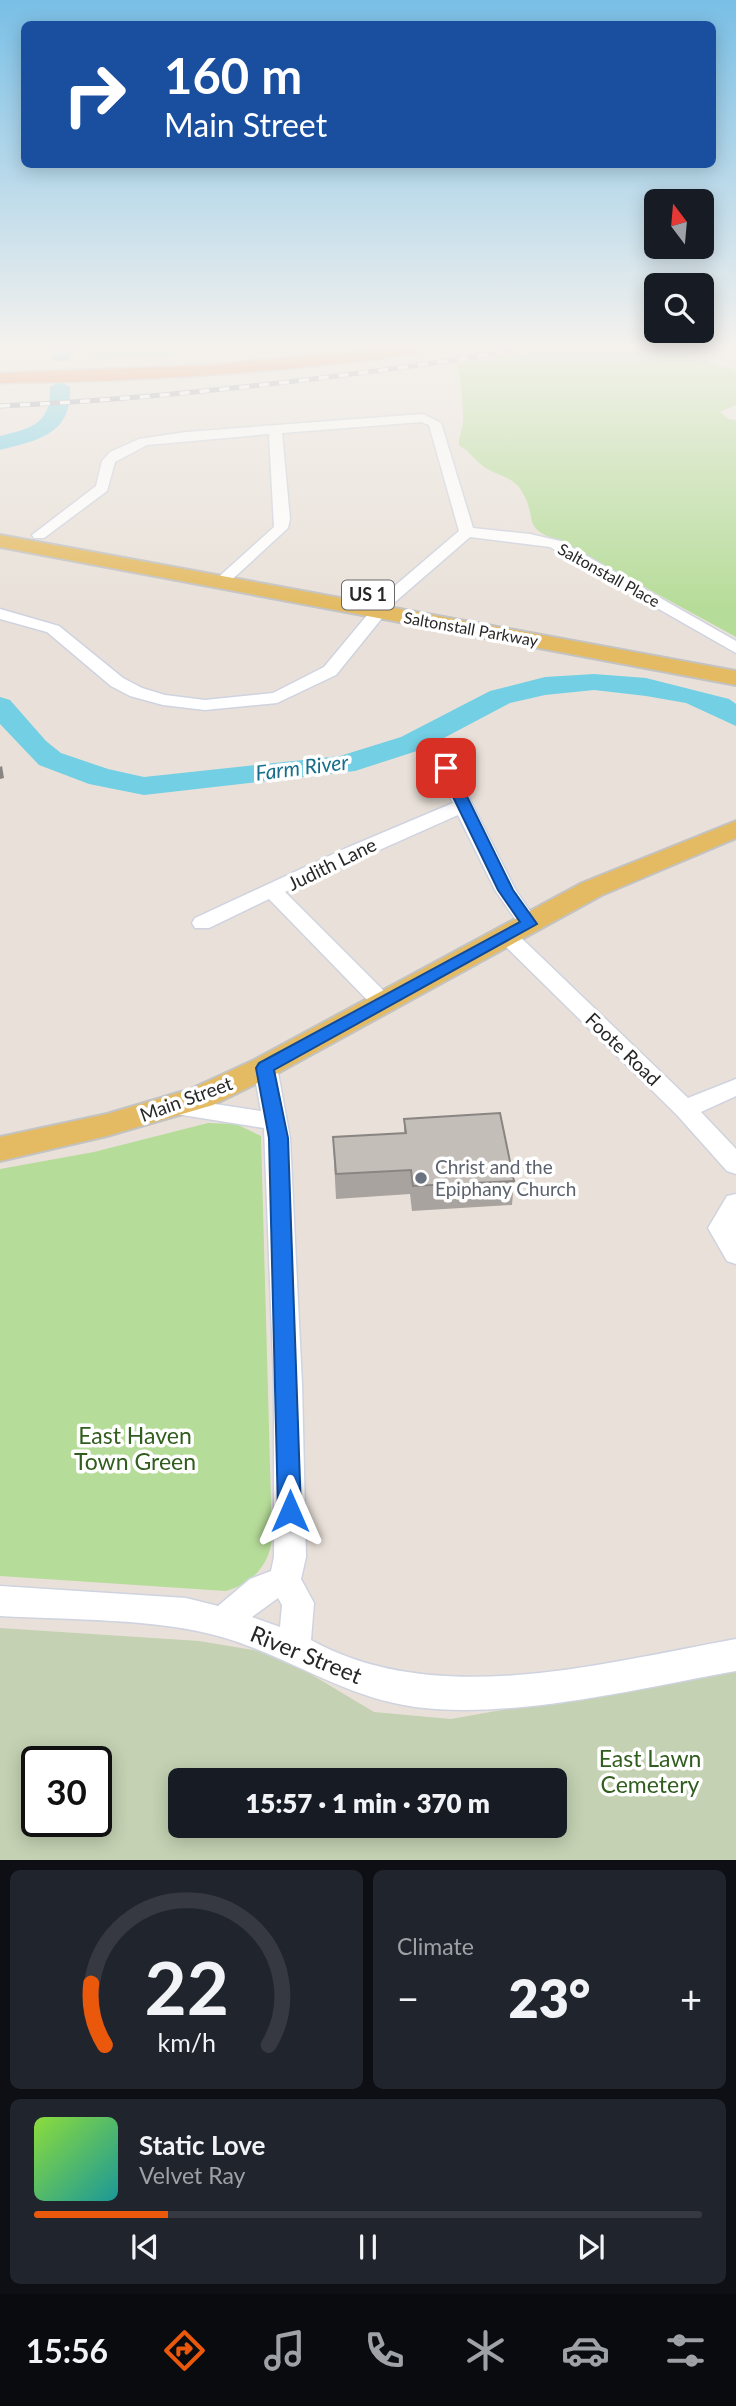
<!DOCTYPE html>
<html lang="en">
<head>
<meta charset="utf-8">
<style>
  :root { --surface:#171b24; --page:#20242c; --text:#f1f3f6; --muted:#9ea1a6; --line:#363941; --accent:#ea580c }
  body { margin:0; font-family:Lato,sans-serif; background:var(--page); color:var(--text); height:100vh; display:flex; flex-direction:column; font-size:26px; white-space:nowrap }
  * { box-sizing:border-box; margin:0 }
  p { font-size:23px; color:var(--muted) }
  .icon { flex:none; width:38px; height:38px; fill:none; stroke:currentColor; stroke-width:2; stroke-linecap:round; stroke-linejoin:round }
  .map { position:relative; height:1860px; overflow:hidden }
  .side { display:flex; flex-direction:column; gap:10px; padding:10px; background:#0d0f14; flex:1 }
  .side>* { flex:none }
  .banner { position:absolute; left:21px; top:21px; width:695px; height:147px; border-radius:10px; box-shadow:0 4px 18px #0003; background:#1a4fa0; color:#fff; overflow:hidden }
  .needle { width:46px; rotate:344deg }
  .fabs { position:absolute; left:644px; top:189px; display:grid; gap:14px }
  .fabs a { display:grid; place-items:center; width:70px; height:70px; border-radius:10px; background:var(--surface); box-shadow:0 4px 18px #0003; font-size:35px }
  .speed { position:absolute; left:21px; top:1746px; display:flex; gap:14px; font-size:35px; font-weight:700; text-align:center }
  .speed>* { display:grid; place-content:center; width:91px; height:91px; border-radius:50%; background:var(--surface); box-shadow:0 4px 18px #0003; line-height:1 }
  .speed .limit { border:4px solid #111; border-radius:10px; background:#fff; color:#111 }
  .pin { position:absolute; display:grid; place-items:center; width:60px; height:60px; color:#fff; margin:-30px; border-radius:14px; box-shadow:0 4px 10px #0006 }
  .me { position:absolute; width:77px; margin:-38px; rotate:0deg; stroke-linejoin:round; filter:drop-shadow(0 0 5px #0008) }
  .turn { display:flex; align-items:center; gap:24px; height:147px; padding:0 28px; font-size:32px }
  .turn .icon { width:91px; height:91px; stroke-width:2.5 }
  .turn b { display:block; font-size:49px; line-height:60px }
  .big { font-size:52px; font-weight:800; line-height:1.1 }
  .side .tile { flex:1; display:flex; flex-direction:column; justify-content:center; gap:10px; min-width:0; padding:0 24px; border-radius:10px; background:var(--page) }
  .side .dial { align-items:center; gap:0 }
  .dial svg { height:182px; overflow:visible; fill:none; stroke:var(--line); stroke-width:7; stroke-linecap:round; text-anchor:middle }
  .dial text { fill:var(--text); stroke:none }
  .song { display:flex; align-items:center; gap:21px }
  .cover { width:84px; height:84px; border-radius:10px; background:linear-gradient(135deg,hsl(90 70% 55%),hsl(180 70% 35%)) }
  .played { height:7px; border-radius:4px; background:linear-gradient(90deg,var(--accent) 20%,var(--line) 20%) }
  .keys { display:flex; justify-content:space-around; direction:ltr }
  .heat { display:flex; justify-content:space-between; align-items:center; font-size:38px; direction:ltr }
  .side .tiles { flex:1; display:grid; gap:10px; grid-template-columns:1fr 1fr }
  .tile:last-child { grid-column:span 2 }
  .trip { position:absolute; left:168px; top:1768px; width:399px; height:70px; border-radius:10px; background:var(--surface); box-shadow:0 4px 18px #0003; font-weight:800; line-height:70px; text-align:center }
  .tabs { display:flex; height:112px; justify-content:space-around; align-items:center; background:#090b0e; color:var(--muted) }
  .tabs .icon { width:49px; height:49px }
  .tabs .active { color:var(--accent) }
  .tabs b { font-size:32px; color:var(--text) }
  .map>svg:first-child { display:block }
  .green { fill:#b6dc99 }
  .cemetery { fill:#c4d1b2; fill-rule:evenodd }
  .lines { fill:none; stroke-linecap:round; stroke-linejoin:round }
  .river { fill:#73cfe4; fill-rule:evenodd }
  .minor-casing { stroke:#cfd3df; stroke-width:3 }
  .major-casing { stroke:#c3c3c3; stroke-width:4 }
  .highway-casing { stroke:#c3c3c3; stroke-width:3 }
  .minor { fill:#fff; fill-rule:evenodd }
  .major { fill:#e4bb63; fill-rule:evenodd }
  .highway { fill:#f0905d; fill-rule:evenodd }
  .rail-casing { stroke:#9da1b0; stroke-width:5 }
  .rail { stroke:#fff; stroke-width:3.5; stroke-dasharray:10; stroke-linecap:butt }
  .wall { fill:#a9a39f }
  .shaded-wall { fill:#898582 }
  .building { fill:#c4beb9; stroke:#898582; stroke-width:2 }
  .route { fill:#1a73e8; stroke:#114b97; stroke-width:2 }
  .worship-dot { fill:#6b7280; stroke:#fff; stroke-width:2.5 }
  .labels { text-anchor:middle; stroke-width:7; stroke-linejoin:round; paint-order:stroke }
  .far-street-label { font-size:16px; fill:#272727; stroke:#fff }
  .shield { fill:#fff; stroke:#686868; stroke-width:2 }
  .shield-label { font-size:18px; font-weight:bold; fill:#272727 }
  .street-label { font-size:19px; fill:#272727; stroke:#fff }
  .worship-label { font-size:19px; fill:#5b616d; stroke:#fff; text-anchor:start }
  .water-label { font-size:21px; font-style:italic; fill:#176d8b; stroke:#fff }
  .near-park-label { font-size:23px; fill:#315d1e; stroke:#fff }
  .near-street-label { font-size:23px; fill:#272727; stroke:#fff }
</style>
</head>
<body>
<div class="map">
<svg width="736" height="1860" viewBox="0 0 736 1860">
  <rect width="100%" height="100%" fill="#e9e1d9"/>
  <g class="green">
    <polygon points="109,348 247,348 152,357 84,358 90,352"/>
    <path d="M 567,348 L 671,348 L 736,371 L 736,405 L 720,412 L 728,419 L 736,420 L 736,637 L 562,542 C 518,527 540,520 521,490 C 513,477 496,475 484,467 C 475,460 469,451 459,445 C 458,437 463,431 463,422 C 464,410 461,376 456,364 Z"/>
    <path d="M 208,1123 L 236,1124 L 261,1136 L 272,1539 C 269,1566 251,1584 226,1591 L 0,1576 L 0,1169 L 94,1152 Z"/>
  </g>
  <path class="cemetery" d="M 0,1628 L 199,1641 L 277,1654 L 374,1712 L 451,1719 L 736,1668 L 736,1860 L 0,1860 ZM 37,1762 L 96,1762 L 96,1822 L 37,1822 ZM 180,1780 L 555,1780 L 555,1825 L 180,1825 Z"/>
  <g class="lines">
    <g class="river">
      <polygon points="54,348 74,348 69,361 55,361 52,357"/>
      <path d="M 60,381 L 70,387 C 72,435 38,440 0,450 L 0,436 C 32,428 51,424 50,387 Z"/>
      <polygon points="594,674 646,678 729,699 736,704 736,726 686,703 646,696 594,690 545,695 510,703 423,749 355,771 144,795 89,784 39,765 0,724 0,697 10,700 46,741 61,753 108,769 144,777 340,756 401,737 490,691 545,677"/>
    </g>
    <defs>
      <g id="minor">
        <polygon points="423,414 441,423 473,528 530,534 560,541 736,641 736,653 550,547 470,537 395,602 336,675 277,703 205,710 163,705 130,696 111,686 47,632 0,619 0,609 59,626 123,678 142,688 165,695 205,700 273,693 324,667 383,596 459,531 429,425 421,422 282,433 290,519 288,528 226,585 221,587 213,582 274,527 269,434 147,445 115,462 107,491 44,538 34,538 32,535 96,486 102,461 110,452 139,439 186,432"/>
        <polygon points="434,741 443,746 515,889 539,924 536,929 522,929 495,890 458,815 285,892 392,999 395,1004 392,1009 376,1009 269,899 209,928 195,928 192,923 195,918 344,849 453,803 425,746"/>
        <polygon points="507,929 514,931 688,1098 736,1079 736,1096 701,1112 736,1149 736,1174 727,1171 677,1115 500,941 496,936 500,931"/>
        <path d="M 265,1059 L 273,1061 L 277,1067 L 290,1138 L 302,1384 L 306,1557 L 301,1579 L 314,1603 L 311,1640 C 437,1710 602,1663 736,1639 L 736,1671 C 640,1688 512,1720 415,1707 C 343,1697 290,1657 222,1637 C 156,1618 69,1620 0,1616 L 0,1586 L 186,1598 L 218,1606 L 250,1579 L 271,1571 L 274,1557 L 274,1384 L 264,1128 L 176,1114 L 168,1112 L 164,1106 L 168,1100 L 176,1098 L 261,1111 L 253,1067 L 257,1061 ZM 278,1598 L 282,1605 L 280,1627 L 252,1617 Z"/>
        <polygon points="736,1194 736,1264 727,1261 708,1228 727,1196"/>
      </g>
      <g id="major">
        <polygon points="0,535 736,671 736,685 0,547"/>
        <polygon points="736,821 736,838 602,895 276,1074 213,1105 107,1136 0,1161 0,1137 107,1114 191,1089 254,1060 582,883"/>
      </g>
      <path id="highway" d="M 384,348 L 429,348 L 420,353 C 280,373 141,382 0,383 L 0,373 L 211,365 Z"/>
    </defs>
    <use href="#minor" class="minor-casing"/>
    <use href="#major" class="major-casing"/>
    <use href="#highway" class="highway-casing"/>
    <use href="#minor" class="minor"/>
    <use href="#major" class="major"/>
    <use href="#highway" class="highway"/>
    <defs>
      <path id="rail" d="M 0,406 C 179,398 355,376 532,348"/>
    </defs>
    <use href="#rail" class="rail-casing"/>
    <use href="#rail" class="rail"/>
  </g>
  <polygon class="wall" points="404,1119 514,1181 512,1205 412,1211 410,1194 336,1199 334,1161 333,1137 404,1133"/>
  <polygon class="shaded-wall" points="2,766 4,778 0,779 0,767"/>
  <polygon class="building" points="500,1113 514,1181 413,1186 411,1170 336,1174 333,1137 406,1133 404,1119"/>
  <linearGradient id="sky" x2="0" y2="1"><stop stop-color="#79bfe6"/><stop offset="0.57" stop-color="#f5f2ee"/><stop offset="1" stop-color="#f5f2ee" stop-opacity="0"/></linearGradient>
  <rect width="736" height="608" fill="url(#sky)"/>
  <polygon class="route" points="446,764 453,768 513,890 537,924 274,1070 288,1138 301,1511 298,1519 290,1522 282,1519 278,1511 269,1138 256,1068 259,1063 520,922 498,890 439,768"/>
  <circle class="worship-dot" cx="421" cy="1178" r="7"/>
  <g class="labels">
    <g class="far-street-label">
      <text transform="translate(609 575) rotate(29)" y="6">Saltonstall Place</text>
      <text transform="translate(471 629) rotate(10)" y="6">Saltonstall Parkway</text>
    </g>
    <rect class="shield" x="342" y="580.5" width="52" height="29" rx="5"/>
    <g class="shield-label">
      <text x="368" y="601">US 1</text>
    </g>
    <g class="street-label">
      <text transform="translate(332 864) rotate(-26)" y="7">Judith Lane</text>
      <text transform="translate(623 1049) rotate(44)" y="7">Foote Road</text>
      <text transform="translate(186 1099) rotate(-20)" y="7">Main Street</text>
    </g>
    <g class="worship-label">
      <text x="435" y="1174">Christ and the<tspan x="435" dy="22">Epiphany Church</tspan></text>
    </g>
    <g class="water-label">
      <text transform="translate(302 768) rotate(-7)" y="7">Farm River</text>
    </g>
    <g class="near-park-label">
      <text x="135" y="1444">East Haven<tspan x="135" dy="26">Town Green</tspan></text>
      <text x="650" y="1767">East Lawn<tspan x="650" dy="26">Cemetery</tspan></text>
    </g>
    <g class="near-street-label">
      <text transform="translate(306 1655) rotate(22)" y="8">River Street</text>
    </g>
  </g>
</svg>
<div class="fabs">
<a><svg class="needle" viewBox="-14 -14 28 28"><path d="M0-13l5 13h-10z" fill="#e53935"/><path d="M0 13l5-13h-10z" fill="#9ea1a6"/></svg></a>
<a><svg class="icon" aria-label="search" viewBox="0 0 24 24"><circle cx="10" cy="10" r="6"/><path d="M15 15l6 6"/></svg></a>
</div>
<div class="speed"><div class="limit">30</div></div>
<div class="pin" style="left:446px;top:768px;background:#d93025"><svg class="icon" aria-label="arrive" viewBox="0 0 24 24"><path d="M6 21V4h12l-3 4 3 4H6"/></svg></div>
<svg class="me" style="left:290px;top:1511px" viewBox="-20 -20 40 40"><path d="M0-17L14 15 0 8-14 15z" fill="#1a73e8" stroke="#fff" stroke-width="4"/></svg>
<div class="trip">15:57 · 1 min · 370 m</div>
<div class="banner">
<div class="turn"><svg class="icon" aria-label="right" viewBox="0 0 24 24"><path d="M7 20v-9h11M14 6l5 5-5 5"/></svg><div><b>160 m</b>Main Street</div></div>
</div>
</div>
<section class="side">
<div class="tiles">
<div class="tile dial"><svg viewBox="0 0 100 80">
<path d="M14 69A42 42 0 1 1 86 69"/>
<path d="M14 69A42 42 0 0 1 8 42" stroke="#ea580c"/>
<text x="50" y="56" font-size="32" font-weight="700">22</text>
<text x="50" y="72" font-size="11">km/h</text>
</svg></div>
<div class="tile"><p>Climate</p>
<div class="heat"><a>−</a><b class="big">23°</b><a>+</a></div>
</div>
<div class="tile">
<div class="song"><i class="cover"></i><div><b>Static Love</b><p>Velvet Ray</p></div></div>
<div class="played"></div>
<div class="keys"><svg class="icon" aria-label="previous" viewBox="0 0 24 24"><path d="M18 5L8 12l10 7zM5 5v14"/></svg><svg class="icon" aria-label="pause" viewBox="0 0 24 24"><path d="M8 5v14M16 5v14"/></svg><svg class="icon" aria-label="next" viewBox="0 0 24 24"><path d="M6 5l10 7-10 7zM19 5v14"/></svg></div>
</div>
</div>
</section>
<nav class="tabs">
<b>15:56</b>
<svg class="icon active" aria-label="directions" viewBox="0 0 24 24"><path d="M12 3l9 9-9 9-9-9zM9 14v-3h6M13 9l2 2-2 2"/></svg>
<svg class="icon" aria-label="music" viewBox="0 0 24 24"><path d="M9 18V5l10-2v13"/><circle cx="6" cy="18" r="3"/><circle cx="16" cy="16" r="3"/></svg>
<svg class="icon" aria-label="phone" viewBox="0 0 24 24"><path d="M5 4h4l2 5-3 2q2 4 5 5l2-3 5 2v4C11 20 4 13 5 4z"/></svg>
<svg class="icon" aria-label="climate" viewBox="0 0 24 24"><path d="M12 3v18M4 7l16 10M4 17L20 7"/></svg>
<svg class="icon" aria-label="car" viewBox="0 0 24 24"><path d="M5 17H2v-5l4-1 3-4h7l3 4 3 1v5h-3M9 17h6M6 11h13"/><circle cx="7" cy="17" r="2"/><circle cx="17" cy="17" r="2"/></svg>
<svg class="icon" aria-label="filters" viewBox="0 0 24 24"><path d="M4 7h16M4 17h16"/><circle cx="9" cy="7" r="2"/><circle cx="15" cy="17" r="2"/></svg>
</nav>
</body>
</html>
